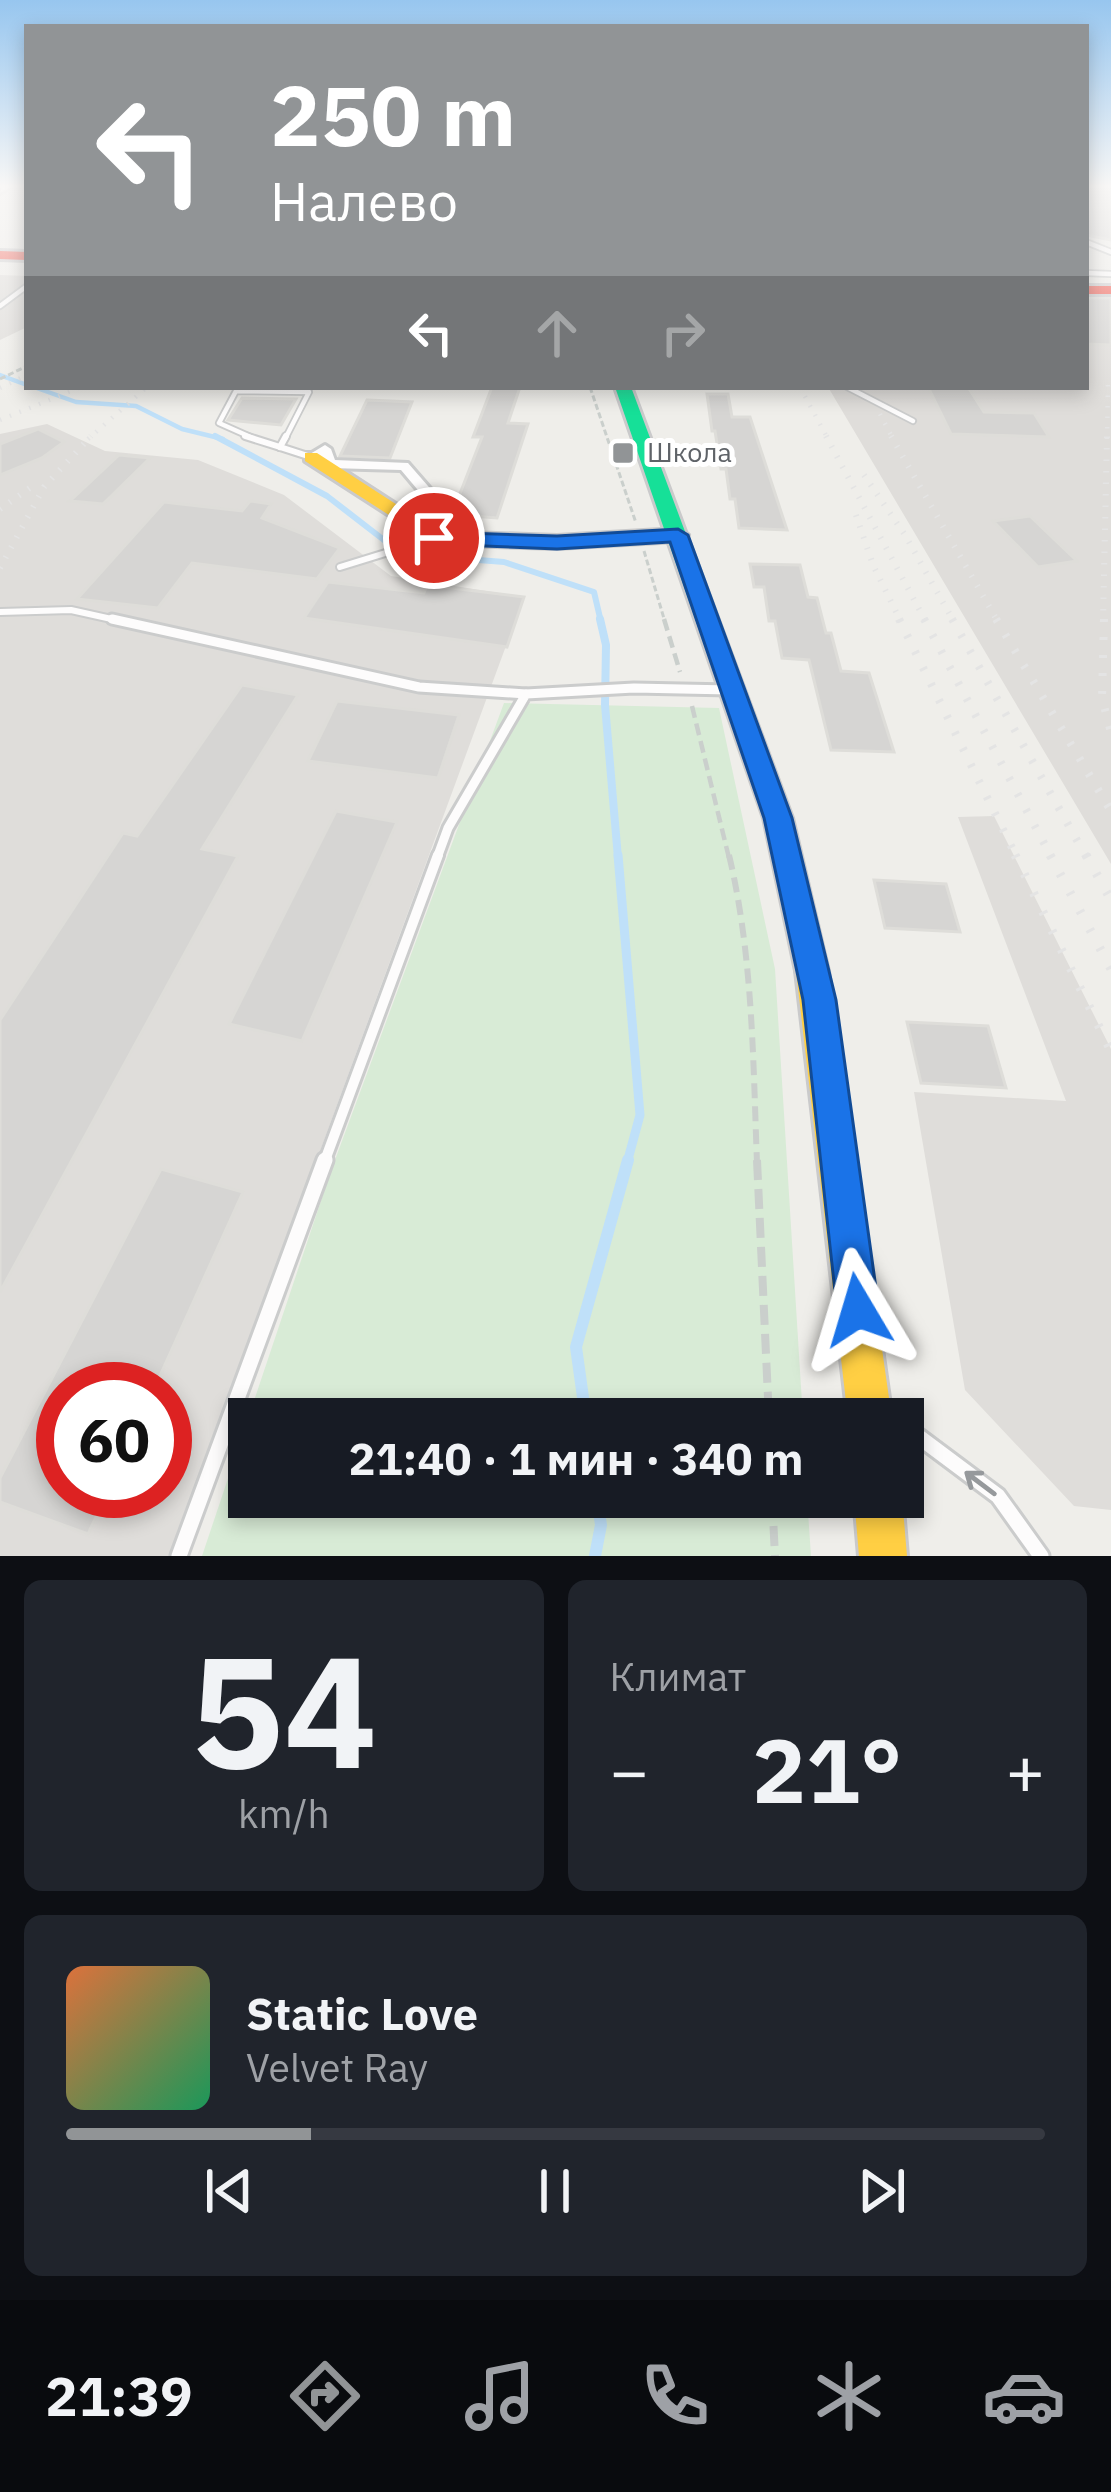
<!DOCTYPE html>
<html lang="ru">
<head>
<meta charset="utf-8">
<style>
  :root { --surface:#171b24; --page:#20242c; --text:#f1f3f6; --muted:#9ea1a6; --line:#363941; --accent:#919496 }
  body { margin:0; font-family:"IBM Plex Sans",sans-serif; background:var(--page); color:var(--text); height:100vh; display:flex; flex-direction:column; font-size:45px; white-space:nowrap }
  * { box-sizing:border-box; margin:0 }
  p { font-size:39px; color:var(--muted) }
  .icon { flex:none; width:66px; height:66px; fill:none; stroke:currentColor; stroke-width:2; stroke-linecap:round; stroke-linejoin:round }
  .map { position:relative; height:1556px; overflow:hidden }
  .drawer { display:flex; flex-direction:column; gap:24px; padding:24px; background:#0d0f14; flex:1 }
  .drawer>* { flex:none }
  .guide { position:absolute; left:24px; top:24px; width:1065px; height:366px; border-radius:0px; box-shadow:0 6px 18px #0003; background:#919496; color:#fff; overflow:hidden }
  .speed { position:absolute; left:36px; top:1362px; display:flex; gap:24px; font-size:60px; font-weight:700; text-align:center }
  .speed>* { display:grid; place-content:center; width:156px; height:156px; border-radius:50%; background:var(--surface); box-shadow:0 6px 18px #0003; line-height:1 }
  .speed .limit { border:18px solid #d22; background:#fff; color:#111 }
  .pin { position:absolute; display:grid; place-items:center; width:102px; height:102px; color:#fff; margin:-51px; border:6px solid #fff; border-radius:50%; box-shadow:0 3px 12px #0007 }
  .me { position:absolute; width:132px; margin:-66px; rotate:353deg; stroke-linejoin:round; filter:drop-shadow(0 0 9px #0008) }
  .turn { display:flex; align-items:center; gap:42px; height:252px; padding:0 48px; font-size:54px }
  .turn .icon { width:156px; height:156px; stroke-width:2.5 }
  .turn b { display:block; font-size:84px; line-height:102px }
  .lanes { display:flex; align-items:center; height:114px; padding:0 48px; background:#0003; justify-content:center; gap:60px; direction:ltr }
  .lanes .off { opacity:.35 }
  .big { font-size:90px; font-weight:800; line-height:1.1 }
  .drawer .widget { flex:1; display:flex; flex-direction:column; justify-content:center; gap:18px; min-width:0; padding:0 42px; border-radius:18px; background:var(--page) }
  .drawer .dial { align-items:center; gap:0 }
  .dial b { font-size:156px; line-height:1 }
  .song { display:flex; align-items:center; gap:36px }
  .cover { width:144px; height:144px; border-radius:18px; background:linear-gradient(135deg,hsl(20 70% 55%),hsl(150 70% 35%)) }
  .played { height:12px; border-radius:6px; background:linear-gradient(90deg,var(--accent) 25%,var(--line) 25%) }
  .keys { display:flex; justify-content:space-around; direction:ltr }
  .heat { display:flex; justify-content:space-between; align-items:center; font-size:66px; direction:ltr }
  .drawer .tiles { flex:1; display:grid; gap:24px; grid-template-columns:1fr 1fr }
  .widget:last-child { grid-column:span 2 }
  .trip { position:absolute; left:228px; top:1398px; width:696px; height:120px; border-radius:0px; background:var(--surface); box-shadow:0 6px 18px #0003; font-weight:800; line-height:120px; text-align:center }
  .dock { display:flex; height:192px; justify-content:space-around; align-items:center; background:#090b0e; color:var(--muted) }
  .dock .icon { width:84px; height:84px }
  .dock .current { color:var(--accent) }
  .dock b { font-size:54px; color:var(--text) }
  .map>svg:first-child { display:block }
  .industrial { fill:#dfddda; fill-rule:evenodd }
  .green { fill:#d8ebd6 }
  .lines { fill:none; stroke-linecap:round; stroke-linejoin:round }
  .stream-far4 { stroke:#bfe0f9; stroke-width:4.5 }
  .stream-far3 { stroke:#bfe0f9; stroke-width:6 }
  .stream-far2 { stroke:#bfe0f9; stroke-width:8 }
  .stream-far1 { stroke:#bfe0f9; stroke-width:9 }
  .stream { stroke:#bfe0f9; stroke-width:12 }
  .building { fill:#d6d5d3; stroke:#deddd9; stroke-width:3 }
  .lane-far4-casing { stroke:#cbcccc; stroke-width:8 }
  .lane-far3-casing { stroke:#cbcccc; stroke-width:10 }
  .lane-far2-casing { stroke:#cbcccc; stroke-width:15 }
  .lane-far1-casing { stroke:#cbcccc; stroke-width:16 }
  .lane-casing { stroke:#cbcccc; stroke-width:21 }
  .street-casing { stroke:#cbcccc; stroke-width:6 }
  .fast-casing { stroke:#cacacb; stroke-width:6 }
  .slow-casing { stroke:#cacacb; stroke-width:6 }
  .jam-casing { stroke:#cacacb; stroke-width:6 }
  .path-far3 { stroke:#cacfcc; stroke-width:3; stroke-dasharray:6 3; stroke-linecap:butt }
  .path-far2 { stroke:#cacfcc; stroke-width:4.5; stroke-dasharray:12 6; stroke-linecap:butt }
  .path-far1 { stroke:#cacfcc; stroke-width:6; stroke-dasharray:15 8; stroke-linecap:butt }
  .path { stroke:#cacfcc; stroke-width:8; stroke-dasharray:20 9; stroke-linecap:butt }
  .lane-far4 { stroke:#fdfcfc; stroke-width:4.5 }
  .lane-far3 { stroke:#fdfcfc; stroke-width:6 }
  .lane-far2 { stroke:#fdfcfc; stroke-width:9 }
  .lane-far1 { stroke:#fdfcfc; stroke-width:10 }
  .lane { stroke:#fdfcfc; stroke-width:15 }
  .street { fill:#fdfcfc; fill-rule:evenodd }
  .fast { fill:#16e098; fill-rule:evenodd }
  .slow { fill:#ffcf43; fill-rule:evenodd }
  .jam { fill:#f24e42; fill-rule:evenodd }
  .rail-far3 { stroke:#e4e4e4; stroke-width:4.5; stroke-dasharray:1.5 9; stroke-linecap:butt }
  .rail-far2 { stroke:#e4e4e4; stroke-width:6; stroke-dasharray:1.5 10; stroke-linecap:butt }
  .rail-far1 { stroke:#e4e4e4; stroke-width:8; stroke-dasharray:3 15; stroke-linecap:butt }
  .rail { stroke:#e4e4e4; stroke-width:9; stroke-dasharray:3 18; stroke-linecap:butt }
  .oneway { stroke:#96999c }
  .route { fill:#1a73e8; stroke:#114b97; stroke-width:3 }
  .poi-dot { fill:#919496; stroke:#fff; stroke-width:4.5 }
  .labels { text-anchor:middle; stroke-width:10; stroke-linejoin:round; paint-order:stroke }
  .far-poi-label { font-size:27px; fill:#5f6368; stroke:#fff; text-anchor:start }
</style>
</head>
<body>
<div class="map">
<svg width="1111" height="1556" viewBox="0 0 1111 1556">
  <rect width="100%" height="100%" fill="#efeeea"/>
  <g class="industrial">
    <polygon points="0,275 27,276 27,327 0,340"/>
    <polygon points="1086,303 1111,303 1111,864 828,387 1086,387"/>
    <path d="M 47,424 L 105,451 L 198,460 L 284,495 L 391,576 L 524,597 L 171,1556 L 0,1556 L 0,434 ZM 63,1389 L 165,1389 L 165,1491 L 63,1491 Z"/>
    <polygon points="994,816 1111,1049 1111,1510 1074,1506 965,1390 914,1092 1066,1101 958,817"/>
  </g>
  <polygon class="green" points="504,703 719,708 775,969 803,1419 249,1419 249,1497 807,1497 811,1556 202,1556 332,1168"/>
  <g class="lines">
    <g class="stream-far4">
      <polyline points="0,375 27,385"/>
      <polyline points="34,387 76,402 136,406 182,429 223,439"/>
    </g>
    <polyline class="stream-far3" points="215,436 327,496 402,554 504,562 594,592 601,622"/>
    <polyline class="stream-far2" points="600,619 606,645 605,705 618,858"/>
    <polyline class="stream-far1" points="618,855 640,1115 627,1163"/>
    <g class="stream">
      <polyline points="586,1419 576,1347 628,1160"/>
      <polyline points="595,1556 601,1525 597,1497"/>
    </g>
  </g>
  <g class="building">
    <polygon points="1086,187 1111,187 1111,240 1086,235"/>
    <polygon points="1086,298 1111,298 1111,345 1086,344"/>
    <polygon points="492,387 520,387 508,423 528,424 497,518 459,515 454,509 482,437 473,437"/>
    <polygon points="928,387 968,387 984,412 1034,413 1049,437 951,434"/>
    <polygon points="707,394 728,394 732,417 750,417 787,530 739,528 735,499 730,499 726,469 721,469 715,431 712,431"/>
    <polygon points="242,398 296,399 281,425 228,420"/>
    <polygon points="367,400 412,402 390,458 340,456"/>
    <polygon points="38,429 64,442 42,458 0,475 0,444"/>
    <polygon points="119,455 150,458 103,504 70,501"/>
    <polygon points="250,501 271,504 262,518 340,548 317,579 192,563 158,608 77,599 164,502 242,511"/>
    <polygon points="1030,516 1077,561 1038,567 993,521"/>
    <polygon points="750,564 800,565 808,597 817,598 826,633 831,633 841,671 869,673 894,752 831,750 809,660 782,658 775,621 769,621 764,587 754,587"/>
    <polygon points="328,582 424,593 427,585 524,597 507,647 304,618"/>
    <polygon points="242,685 298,695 202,849 238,856 0,1292 0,1020 123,833 137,836"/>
    <polygon points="337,701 459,715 438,778 308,761"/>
    <polygon points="336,811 397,822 302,1041 229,1024"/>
    <polygon points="874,880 946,884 960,932 885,928"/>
    <polygon points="907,1022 988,1026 1006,1088 921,1083"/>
    <polygon points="161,1169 243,1192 154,1389 63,1389 63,1491 108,1491 88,1534 0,1502 0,1478"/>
  </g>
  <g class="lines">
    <defs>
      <g id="lane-far4">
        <polyline points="1086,242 1111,252"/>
        <polyline points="1086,273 1111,274"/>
        <polyline points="0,306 27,286"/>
        <polyline points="847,387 913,421"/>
        <polyline points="255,439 219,423 236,391 309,392 285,439"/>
      </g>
      <g id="lane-far3">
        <polyline points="245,436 280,447"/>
        <polyline points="280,447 311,457"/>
        <polyline points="280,447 286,436"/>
        <polyline points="340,567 434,538"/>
        <polyline points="0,612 71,610 125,622"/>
      </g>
      <g id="lane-far2">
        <polyline points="112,619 419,687 526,694"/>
        <polyline points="437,858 448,828 526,694 634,688 730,690"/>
      </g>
      <polyline id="lane-far1" points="324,1163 438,855"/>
      <g id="lane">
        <polyline points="903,1425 998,1496 1041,1556"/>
        <polyline points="179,1556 325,1160"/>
      </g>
      <g id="street">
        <polygon points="2,187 10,187 0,193"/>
        <polygon points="325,445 331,449 335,460 408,463 461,524 454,528 449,527 401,470 330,468 326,467 321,456 311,461 305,457"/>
      </g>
      <polygon id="fast" points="615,387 631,387 792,818 828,971 823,982 812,986 801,982 796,971 764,818"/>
      <g id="slow">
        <polygon points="305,453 317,453 439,532 557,536 678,529 688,535 678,541 557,548 434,544 305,461"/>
        <polygon points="812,956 823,960 828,971 892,1419 848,1419 796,971 801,960"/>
        <polygon points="854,1497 902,1497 907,1556 859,1556"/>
      </g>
      <g id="jam">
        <polygon points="0,251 27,252 27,260 0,259"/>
        <rect x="1086" y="286" width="25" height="8"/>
      </g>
    </defs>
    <use href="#lane-far4" class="lane-far4-casing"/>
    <use href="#lane-far3" class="lane-far3-casing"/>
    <use href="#lane-far2" class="lane-far2-casing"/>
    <use href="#lane-far1" class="lane-far1-casing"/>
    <use href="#lane" class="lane-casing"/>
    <use href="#street" class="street-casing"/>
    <use href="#fast" class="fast-casing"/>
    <use href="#slow" class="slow-casing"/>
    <use href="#jam" class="jam-casing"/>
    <g class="path-far3">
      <polyline points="0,379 27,366"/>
      <polyline points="590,387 636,523"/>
      <polyline points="644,551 665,622"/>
    </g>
    <g class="path-far2">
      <polyline points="664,619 680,672"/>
      <polyline points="692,706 729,858"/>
    </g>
    <path class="path-far1" d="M 729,855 C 753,956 753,1060 757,1163"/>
    <g class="path">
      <polyline points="757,1160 769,1419"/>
      <polyline points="772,1497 775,1556"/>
    </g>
    <use href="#lane-far4" class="lane-far4"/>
    <use href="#lane-far3" class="lane-far3"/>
    <use href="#lane-far2" class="lane-far2"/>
    <use href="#lane-far1" class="lane-far1"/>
    <use href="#lane" class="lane"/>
    <use href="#street" class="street"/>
    <use href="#fast" class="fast"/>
    <use href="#slow" class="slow"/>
    <use href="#jam" class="jam"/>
    <g class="rail-far3">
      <polyline points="800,387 828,439"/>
      <polyline points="0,388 27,375"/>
      <polyline points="880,414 893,439"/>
      <polyline points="0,420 81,387"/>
      <polyline points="88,439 147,387"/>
      <polyline points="1107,439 1108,384"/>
    </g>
    <g class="rail-far2">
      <polyline points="826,436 926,622"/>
      <polyline points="891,436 998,622"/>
      <polyline points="864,475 905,535 954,622"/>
      <polyline points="0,509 37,483"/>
      <polyline points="856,515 873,565 901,622"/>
      <polyline points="0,568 44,487 91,436"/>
      <polyline points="1103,622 1107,436"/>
    </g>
    <g class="rail-far1">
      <polyline points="899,619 1017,858"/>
      <polyline points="924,619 1052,858"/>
      <polyline points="952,619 1087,858"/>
      <polyline points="996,619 1111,811"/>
      <polyline points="1104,619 1102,698 1111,733"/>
    </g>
    <g class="rail">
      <polyline points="1015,855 1111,1051"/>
      <polyline points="1050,855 1111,969"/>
      <polyline points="1086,855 1111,900"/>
    </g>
  </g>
  <defs><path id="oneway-shaft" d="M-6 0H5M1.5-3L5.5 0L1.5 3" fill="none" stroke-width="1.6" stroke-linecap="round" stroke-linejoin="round" transform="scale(3)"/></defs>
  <use class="oneway" href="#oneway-shaft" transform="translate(980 1483) rotate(-143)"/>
  <linearGradient id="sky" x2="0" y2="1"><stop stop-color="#97c6ef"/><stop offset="0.46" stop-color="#f8f7f6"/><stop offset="1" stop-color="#f8f7f6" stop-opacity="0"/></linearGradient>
  <rect width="1111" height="405" fill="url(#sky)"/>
  <polygon class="route" points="678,529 688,535 792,818 836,1000 879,1310 873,1325 858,1332 843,1325 837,1310 803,1000 764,818 670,542 557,549 434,544 424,538 434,532 557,536"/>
  <rect class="poi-dot" x="611" y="441" width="24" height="24" rx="6"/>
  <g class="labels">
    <g class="far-poi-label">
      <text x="647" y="462">Школа</text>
    </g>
  </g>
</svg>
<div class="speed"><div class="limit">60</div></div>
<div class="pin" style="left:434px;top:538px;background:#d93025"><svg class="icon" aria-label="arrive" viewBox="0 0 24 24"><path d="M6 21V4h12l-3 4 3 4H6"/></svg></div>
<svg class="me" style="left:858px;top:1310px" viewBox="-20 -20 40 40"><path d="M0-17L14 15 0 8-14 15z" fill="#1a73e8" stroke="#fff" stroke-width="4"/></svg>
<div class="trip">21:40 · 1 мин · 340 m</div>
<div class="guide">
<div class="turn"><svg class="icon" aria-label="left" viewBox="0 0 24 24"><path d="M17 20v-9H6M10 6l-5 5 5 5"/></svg><div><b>250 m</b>Налево</div></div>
<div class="lanes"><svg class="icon" aria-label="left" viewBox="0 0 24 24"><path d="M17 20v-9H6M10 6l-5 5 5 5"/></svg><svg class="icon off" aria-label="ahead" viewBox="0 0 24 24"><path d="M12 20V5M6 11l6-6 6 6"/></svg><svg class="icon off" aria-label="right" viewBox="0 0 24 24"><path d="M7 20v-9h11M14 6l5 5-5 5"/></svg></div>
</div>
</div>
<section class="drawer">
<div class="tiles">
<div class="widget dial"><b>54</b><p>km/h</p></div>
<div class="widget"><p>Климат</p>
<div class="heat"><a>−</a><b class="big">21°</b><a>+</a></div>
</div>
<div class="widget">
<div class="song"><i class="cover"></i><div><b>Static Love</b><p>Velvet Ray</p></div></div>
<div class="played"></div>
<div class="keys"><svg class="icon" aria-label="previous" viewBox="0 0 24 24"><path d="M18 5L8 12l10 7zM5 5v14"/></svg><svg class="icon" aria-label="pause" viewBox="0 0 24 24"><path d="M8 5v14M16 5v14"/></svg><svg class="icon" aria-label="next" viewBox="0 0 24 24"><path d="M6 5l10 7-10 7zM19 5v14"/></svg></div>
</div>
</div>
</section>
<nav class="dock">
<b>21:39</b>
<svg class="icon current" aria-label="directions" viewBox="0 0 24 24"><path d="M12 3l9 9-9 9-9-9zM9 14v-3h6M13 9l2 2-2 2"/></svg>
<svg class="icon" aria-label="music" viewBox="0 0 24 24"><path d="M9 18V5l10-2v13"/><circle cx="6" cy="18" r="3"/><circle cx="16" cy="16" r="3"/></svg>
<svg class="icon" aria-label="phone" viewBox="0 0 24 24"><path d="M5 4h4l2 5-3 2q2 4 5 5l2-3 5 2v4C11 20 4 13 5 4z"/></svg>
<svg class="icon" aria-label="climate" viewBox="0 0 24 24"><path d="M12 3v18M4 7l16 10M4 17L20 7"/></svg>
<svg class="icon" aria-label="car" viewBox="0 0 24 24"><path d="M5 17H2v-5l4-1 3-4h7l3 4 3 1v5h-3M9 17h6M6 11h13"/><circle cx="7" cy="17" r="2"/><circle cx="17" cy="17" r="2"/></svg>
</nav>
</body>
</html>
